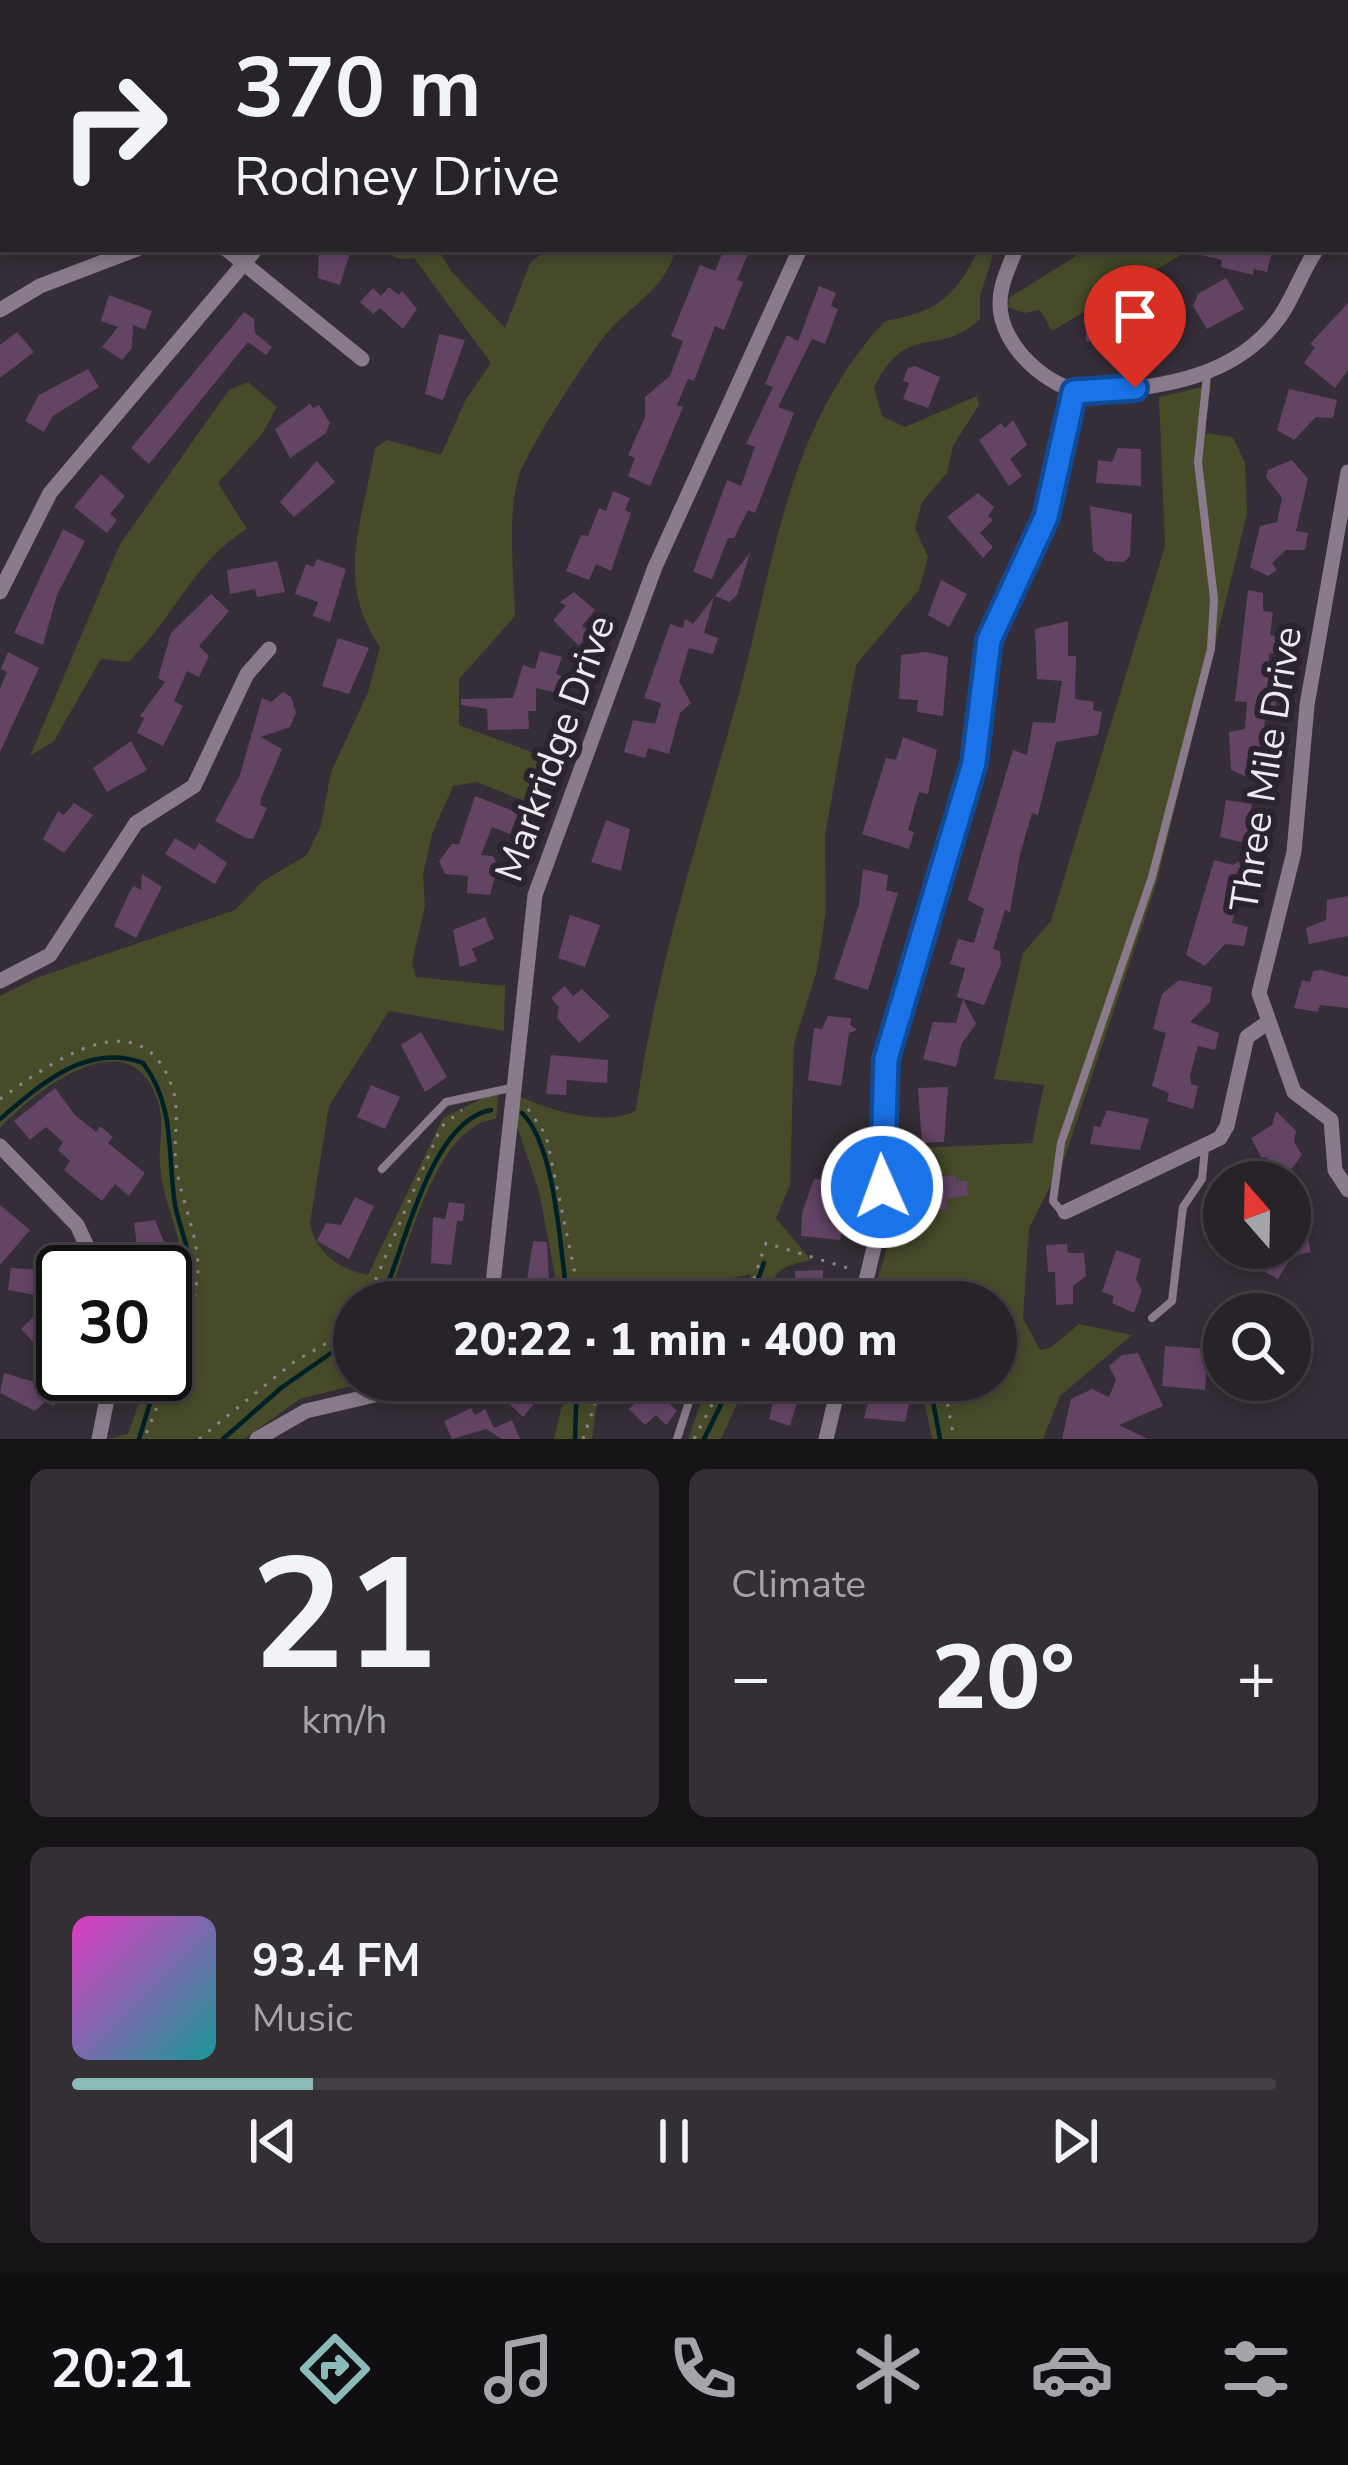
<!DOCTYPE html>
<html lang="en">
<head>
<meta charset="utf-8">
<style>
  :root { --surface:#282229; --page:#342f35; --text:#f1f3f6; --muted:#a5a4a8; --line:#443f46; --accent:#8bbbb9 }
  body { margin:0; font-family:"Nunito Sans",sans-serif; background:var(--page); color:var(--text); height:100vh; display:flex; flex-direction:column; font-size:45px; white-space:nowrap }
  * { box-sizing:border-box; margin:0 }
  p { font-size:39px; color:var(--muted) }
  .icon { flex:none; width:66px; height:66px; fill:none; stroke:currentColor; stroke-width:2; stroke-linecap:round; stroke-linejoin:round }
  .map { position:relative; height:1439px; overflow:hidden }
  .drawer { display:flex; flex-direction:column; gap:30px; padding:30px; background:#161317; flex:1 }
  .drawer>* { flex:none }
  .guide { position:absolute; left:0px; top:0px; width:1350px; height:252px; box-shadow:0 6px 18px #0003,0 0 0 3px var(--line); background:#282229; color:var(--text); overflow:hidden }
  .needle { width:78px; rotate:340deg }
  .buttons { position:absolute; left:1203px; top:1161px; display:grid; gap:24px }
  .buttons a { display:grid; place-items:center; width:108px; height:108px; border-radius:50%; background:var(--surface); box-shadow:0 6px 18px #0003,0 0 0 3px var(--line); font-size:60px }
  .speed { position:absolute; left:36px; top:1245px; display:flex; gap:24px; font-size:60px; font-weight:700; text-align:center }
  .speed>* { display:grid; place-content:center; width:156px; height:156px; border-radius:50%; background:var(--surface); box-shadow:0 6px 18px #0003,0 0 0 3px var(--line); line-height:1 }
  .speed .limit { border:6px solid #111; border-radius:18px; background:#fff; color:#111 }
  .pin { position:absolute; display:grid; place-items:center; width:102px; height:102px; color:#fff; margin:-123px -51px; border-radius:50% 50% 50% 0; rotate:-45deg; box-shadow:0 0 12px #0007 }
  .pin .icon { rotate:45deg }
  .me { position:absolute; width:132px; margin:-66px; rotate:358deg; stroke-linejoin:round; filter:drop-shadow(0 0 9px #0008) }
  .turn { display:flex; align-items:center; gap:42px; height:252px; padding:0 36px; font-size:54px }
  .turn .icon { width:156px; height:156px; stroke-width:2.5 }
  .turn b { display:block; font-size:84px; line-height:102px }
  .big { font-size:90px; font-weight:800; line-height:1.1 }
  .drawer .widget { flex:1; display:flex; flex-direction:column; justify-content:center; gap:18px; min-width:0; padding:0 42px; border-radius:18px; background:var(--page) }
  .drawer .dial { align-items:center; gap:0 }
  .dial b { font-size:156px; line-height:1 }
  .song { display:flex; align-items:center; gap:36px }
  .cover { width:144px; height:144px; border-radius:18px; background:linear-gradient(135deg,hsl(310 70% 55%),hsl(180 70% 35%)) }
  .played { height:12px; border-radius:6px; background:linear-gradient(90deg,var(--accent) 20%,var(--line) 20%) }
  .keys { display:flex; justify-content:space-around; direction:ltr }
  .heat { display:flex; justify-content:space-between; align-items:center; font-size:66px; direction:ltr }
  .drawer .tiles { flex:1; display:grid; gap:30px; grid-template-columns:1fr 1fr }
  .widget:last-child { grid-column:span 2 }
  .trip { position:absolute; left:333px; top:1281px; width:684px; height:120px; border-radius:60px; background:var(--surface); box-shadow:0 6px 18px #0003,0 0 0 3px var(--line); font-weight:800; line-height:120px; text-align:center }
  .dock { display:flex; height:192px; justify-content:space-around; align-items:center; background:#100e10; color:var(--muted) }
  .dock .icon { width:84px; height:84px }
  .dock .active { color:var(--accent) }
  .dock b { font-size:54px; color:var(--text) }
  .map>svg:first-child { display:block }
  .green { fill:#474b2a }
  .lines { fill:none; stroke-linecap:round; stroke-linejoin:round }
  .stream { stroke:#002027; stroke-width:4.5 }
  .building { fill:#634465 }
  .path { stroke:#8b858d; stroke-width:3; stroke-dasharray:3 9; stroke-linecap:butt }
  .service { stroke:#897b8b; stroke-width:8 }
  .minor { stroke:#897b8b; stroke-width:15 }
  .route-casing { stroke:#114b97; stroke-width:30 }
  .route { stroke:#1a73e8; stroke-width:21 }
  .labels { text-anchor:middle; stroke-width:12; stroke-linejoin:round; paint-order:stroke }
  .street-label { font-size:39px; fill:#eee9f0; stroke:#2b232d }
</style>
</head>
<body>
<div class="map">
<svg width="1348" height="1439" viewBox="0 0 1348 1439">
  <rect width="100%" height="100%" fill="#352d37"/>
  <g class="green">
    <path d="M 374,249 L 438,249 L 451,271 L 505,328 L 530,263 L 547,249 L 676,249 C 664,291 633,303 607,333 C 590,352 525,454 519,476 C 507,512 514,577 515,616 L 459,679 L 459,725 L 566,765 L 549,811 L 477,782 L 453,786 L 432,834 L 423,875 L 425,906 L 412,963 L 416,977 L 505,986 L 504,1031 L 389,1011 L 329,1106 L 310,1223 C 315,1252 340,1270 368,1275 L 443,1118 L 499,1090 L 496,1119 C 435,1124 408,1253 386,1302 L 354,1302 L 354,1380 L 375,1380 L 300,1399 L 244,1439 L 108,1439 L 128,1434 L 149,1374 L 165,1374 C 165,1359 163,1342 166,1328 C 170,1307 182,1288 182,1265 C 181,1232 162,1200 160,1166 C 158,1144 165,1125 158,1102 C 132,1016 38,1088 0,1128 L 0,996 L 36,978 L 235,910 L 263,881 L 307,855 L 321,825 L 331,772 L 368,692 L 380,647 C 334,581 363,520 375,448 L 387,440 L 441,455 L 465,401 L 491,363 L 414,258 L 400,259 Z"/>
    <path d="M 979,249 L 995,249 L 980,296 L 980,319 C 936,360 907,319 874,388 L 882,416 L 905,427 L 977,396 L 979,405 L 953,446 L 947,473 L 922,502 L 915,528 L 928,557 L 919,590 L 856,665 L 825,835 L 826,910 L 817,970 L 794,1044 L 790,1185 L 776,1218 L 811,1260 C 780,1266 773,1271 766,1302 L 739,1302 L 751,1274 L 661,1294 L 649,1302 L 560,1302 L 539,1191 L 517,1126 L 519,1096 C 548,1110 608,1128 636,1110 C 656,969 699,837 737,701 C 775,564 784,430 885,321 C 939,311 954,298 979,249 Z"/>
    <polygon points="1087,249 1191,249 1052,331 1040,310 1024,313 1008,307 1009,298"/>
    <path d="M 248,382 L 277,407 L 262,434 L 218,483 L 247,529 C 193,561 172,622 128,662 L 101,659 L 54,741 L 30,756 L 120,544 L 229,390 Z"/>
    <polygon points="1211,385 1205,433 1233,437 1245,463 1247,514 1156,885 1064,1159 1029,1228 1023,1318 1040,1350 1050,1348 1079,1324 1132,1335 1060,1396 1043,1439 932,1439 920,1380 996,1380 996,1302 889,1302 874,1291 894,1225 893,1149 1032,1143 1044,1085 994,1079 1023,953 1051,921 1165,546 1159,397"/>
    <polygon points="568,1380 600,1380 592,1439 554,1439"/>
    <polygon points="709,1380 748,1380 721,1439 688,1439"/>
  </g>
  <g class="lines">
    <g class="stream">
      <path d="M 522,1113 C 557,1147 560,1254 568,1302"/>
      <path d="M 0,1119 C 41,1084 87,1042 143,1063 C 176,1107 167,1153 175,1205 C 179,1226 189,1246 190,1268 C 191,1298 174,1329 165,1357"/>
      <path d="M 380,1302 C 405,1251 429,1121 491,1110"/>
      <polyline points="750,1302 764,1263"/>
      <polyline points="929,1380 940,1439"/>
      <polyline points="139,1439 159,1374"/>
      <polyline points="223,1439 281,1388 354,1337"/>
      <polyline points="575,1439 577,1380"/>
      <polyline points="704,1439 733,1380"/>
    </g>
  </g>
  <g class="building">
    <polygon points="319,249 351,249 340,285 318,278"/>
    <polygon points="724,249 750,249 737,280 743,282 724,330 715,326 694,381 688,379 677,405 683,407 650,486 628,476 635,458 628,455 645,417 645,397 670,376 683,341 671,336 700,265 715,271"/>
    <polygon points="1198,249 1255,249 1272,253 1267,272 1254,269 1253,275 1221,267 1222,260 1197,254"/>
    <polygon points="1226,278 1244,309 1207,329 1193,306 1198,294"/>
    <polygon points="819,286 836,293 831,306 838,309 825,344 812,339 778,407 794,413 755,513 748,510 734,538 728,538 712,579 693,572 727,480 741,486 755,447 746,444 773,387 765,384 773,365 787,335 798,341"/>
    <polygon points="389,287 399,295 402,291 417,309 403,329 380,308 373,314 360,302 373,288 381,296"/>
    <polygon points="109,295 152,311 145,330 133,325 132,348 122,360 102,347 118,327 101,321"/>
    <polygon points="1348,303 1348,370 1335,388 1304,363 1315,347 1310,344"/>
    <polygon points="244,312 254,319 255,333 272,347 266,355 248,342 149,464 131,448"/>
    <polygon points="1124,314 1131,325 1140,325 1140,334 1151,334 1152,351 1127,353 1127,346 1086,341 1086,320"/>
    <polygon points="17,332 34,352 0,378 0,345"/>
    <polygon points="439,334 465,340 443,400 425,394"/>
    <polygon points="915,366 940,377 928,408 903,399 909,383 903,381 908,368"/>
    <polygon points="88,369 99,387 53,416 44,432 25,421 39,395"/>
    <polygon points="1289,389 1337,400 1333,418 1316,417 1294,440 1277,430"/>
    <polygon points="310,404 313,408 319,405 330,423 326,433 290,458 275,429"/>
    <polygon points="1013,420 1027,445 1010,459 1022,476 1009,486 979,440 1001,423 1005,428"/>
    <polygon points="1118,448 1141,449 1141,486 1096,483 1098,460 1112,462"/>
    <polygon points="1292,460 1308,479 1296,531 1308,533 1305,550 1286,550 1272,563 1277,570 1268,576 1250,567 1260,526 1277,522 1282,498 1266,477 1268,470"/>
    <polygon points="317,461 335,482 294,517 280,502"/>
    <polygon points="101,474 125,496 110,514 117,520 107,533 74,507"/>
    <polygon points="613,491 630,498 625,510 631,513 611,571 596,564 589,580 566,571 581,535 588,536 599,508 606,511"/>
    <polygon points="978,493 994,507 988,516 993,520 980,533 993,547 983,558 947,517"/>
    <polygon points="1090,506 1132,514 1130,556 1124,562 1107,561 1093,551"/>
    <polygon points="63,529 85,541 57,595 43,645 14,633"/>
    <polygon points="750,553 737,595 729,602 715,596"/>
    <polygon points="317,559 346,569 330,622 313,616 318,602 295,594 306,564 314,567"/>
    <polygon points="277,561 285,592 257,597 255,589 230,594 227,570"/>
    <polygon points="941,580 967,594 949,627 928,615"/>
    <polygon points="1248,590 1263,593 1263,611 1273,612 1270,635 1292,638 1291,656 1269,653 1268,691 1276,692 1276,701 1274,717 1265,716 1263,752 1279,762 1271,788 1231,770 1229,732 1245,729 1247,702 1235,701"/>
    <polygon points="574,592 595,610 582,626 590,632 579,646 553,620 566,606 560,602"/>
    <polygon points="211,594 229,611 199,646 209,656 199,677 187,671 174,701 183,706 163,746 137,733 144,718 140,716 165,682 158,678 171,633"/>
    <polygon points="714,597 704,633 718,638 713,654 689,648 679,681 691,703 680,713 669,754 648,748 645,758 624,752 633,720 655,724 661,703 644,698 670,624 683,628 685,619 693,624"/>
    <polygon points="1068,621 1068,656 1076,656 1075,699 1094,702 1093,710 1102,712 1098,735 1056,742 1038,815 1032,813 1020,854 1010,912 1005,910 993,949 1000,951 1001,964 984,1005 957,997 965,968 950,964 958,939 974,943 984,909 968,900 1013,750 1027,755 1033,722 1055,723 1062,681 1037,679 1035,629"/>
    <polygon points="338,638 369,648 349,694 322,686"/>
    <polygon points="540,651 562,657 556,674 570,680 566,695 536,688 536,711 528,711 529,729 488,730 487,709 461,705 461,699 513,698 523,665 535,669"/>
    <polygon points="8,652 39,668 0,752 0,689 7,672 1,669"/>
    <polygon points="926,652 948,657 943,716 917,712 918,700 899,699 901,655"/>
    <polygon points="283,692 291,697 296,713 290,727 261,737 282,749 262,796 260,805 267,808 253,839 246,838 215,821 240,775 262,698 271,702"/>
    <polygon points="903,737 937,750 928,794 919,792 908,830 914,832 909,849 862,834 886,758 896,760"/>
    <polygon points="131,741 147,770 107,792 93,768"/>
    <polygon points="475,796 518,813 510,834 492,827 481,855 493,856 498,866 490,895 467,893 468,876 445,874 439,861 452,844 459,844"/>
    <polygon points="1226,800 1252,804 1250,815 1267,824 1263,869 1259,885 1242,881 1232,923 1248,927 1244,946 1225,944 1205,966 1186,955 1214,860 1233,865 1242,860 1245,843 1220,837"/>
    <polygon points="74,803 93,815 64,853 43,839 58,811 64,815"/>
    <polygon points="606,820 630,829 621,871 591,862"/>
    <polygon points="175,838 195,850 199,843 227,863 215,884 165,854"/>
    <polygon points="863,869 888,875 886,890 898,893 868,990 834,979 859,904"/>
    <polygon points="142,874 162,887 136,938 114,926 130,891 134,886 141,890"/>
    <polygon points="1348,896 1348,936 1309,944 1306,928 1326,920 1327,900"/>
    <polygon points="570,915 600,925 585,967 558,958"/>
    <polygon points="485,917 494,939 472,949 477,961 460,967 453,930"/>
    <polygon points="1321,970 1348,977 1348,1008 1320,1005 1318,1012 1294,1008 1302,980 1310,982 1313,971"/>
    <polygon points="1179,980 1212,987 1210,1002 1190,1022 1219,1033 1215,1050 1198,1046 1190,1075 1191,1084 1198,1086 1193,1109 1167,1101 1169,1093 1152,1086 1166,1033 1153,1029 1157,1014 1162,994"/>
    <polygon points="565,986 573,996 582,989 610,1016 579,1043 557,1018 559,1007 551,998"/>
    <polygon points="963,999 976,1024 962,1043 956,1067 923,1059 933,1022 956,1023"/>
    <polygon points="828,1016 851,1018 850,1025 857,1030 849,1033 841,1086 808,1080 814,1028 822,1029"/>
    <polygon points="421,1032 447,1077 425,1092 401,1045"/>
    <polygon points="551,1055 608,1060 607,1083 567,1080 566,1095 546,1094"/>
    <polygon points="371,1085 400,1097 385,1129 357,1117"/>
    <polygon points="948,1087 944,1142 922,1143 918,1088"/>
    <polygon points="55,1088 75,1115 96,1132 100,1126 113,1137 108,1143 145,1173 129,1196 115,1184 102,1201 64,1170 70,1161 58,1150 63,1142 46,1127 30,1140 14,1121"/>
    <polygon points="1107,1110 1149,1119 1140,1150 1090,1144 1094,1126 1100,1127"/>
    <polygon points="1276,1111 1296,1131 1294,1142 1302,1155 1282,1182 1262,1182 1268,1158 1261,1157 1251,1138 1272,1125"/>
    <polygon points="956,1175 956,1181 967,1181 968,1195 946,1199 947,1209 923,1210 922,1177"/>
    <polygon points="814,1179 838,1181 839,1207 846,1208 840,1240 801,1236 802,1213"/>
    <polygon points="355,1197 374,1206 349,1259 317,1241 326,1223 341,1225"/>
    <polygon points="449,1202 465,1204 463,1221 457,1221 451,1265 431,1263 433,1217 445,1219"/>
    <polygon points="0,1205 30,1230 0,1265"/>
    <polygon points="1301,1208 1311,1252 1292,1256 1278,1279 1265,1272 1267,1256 1275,1248 1290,1248 1290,1209"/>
    <polygon points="155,1220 169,1254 160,1256 162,1266 140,1270 134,1223"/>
    <polygon points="533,1241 547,1242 550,1302 524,1299"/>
    <polygon points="1067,1244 1068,1253 1084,1253 1086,1276 1073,1286 1073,1304 1056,1305 1055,1272 1048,1272 1046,1245"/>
    <polygon points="1116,1250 1141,1259 1136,1279 1142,1290 1134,1313 1112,1303 1114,1296 1102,1292"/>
    <polygon points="11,1268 61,1271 56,1299 8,1290"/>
    <polygon points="823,1270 822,1302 797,1302 795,1271"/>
    <polygon points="34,1316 63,1328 63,1350 32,1341 21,1329"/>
    <polygon points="1165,1346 1208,1349 1205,1390 1162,1386"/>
    <polygon points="1138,1353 1163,1406 1119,1425 1148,1439 1062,1439 1071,1399 1092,1389 1109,1397 1116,1380 1109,1366 1122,1355"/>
    <polygon points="4,1373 61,1390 54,1406 45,1402 35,1411 0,1393"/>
    <polygon points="513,1380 539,1386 531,1395 537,1400 523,1417 500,1395"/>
    <polygon points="778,1380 803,1383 790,1426 769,1419"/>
    <polygon points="874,1380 895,1380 892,1390 911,1395 905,1422 864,1418"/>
    <polygon points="652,1386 677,1411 666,1425 656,1415 645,1425 629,1409"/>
    <polygon points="471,1408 475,1415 485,1409 494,1428 512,1420 520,1439 502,1439 486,1429 452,1439 444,1421"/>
  </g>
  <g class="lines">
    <g class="path">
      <path d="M 0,1099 C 48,1065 143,993 173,1090 C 180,1112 173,1140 176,1164 C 180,1197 196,1230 198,1263 C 200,1303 160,1400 144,1439"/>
      <polyline points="528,1109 546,1135 581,1302"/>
      <polyline points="879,1286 903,1302"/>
      <polyline points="366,1302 441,1127 462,1110"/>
      <polyline points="746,1302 766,1243 851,1269"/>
      <polyline points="943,1380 954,1439"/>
      <polyline points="199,1439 295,1361 338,1337 354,1318"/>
      <polyline points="583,1439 595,1404 594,1380"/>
      <polyline points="694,1439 725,1380"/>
    </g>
    <g class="service">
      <polyline points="100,3 100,0"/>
      <polyline points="178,3 181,0"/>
      <polyline points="654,3 654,0"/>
      <polyline points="382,1169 446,1102 511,1088"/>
      <polyline points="1062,1212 1053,1201 1061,1143 1152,877 1211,649 1214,599 1198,462 1207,375"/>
      <polyline points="1152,1318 1172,1301 1183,1207 1202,1179 1205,1148"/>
      <polyline points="677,1439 696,1380"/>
    </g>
    <g class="minor">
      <polyline points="446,3 448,0"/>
      <polyline points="901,3 906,0"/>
      <polyline points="1111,3 1112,0"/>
      <polyline points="1347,225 1348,225"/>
      <polyline points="226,249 362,359"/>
      <path d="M 1016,249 C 1009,267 1000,284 1000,304 C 1000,346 1049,390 1089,393 C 1160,388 1238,378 1281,315 C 1295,294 1303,269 1317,249"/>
      <polyline points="0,310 40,286 137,249"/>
      <polyline points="1348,472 1307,705 1294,852 1259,993 1294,1092 1331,1120 1335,1170 1348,1190"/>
      <polyline points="0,592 50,493 256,249"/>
      <polyline points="0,981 50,955 136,823 194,786 247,674 269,649"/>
      <polyline points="0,1146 77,1225 99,1272"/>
      <polyline points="1065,1212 1220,1138 1227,1126 1247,1037 1267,1023"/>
      <polyline points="491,1302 535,895 655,567 800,249"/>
      <polyline points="861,1302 883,1209 880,1126 886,1059 980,740 989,640 1045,517 1074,392"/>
      <polyline points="99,1439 112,1374"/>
      <polyline points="257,1439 306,1411 439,1380"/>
      <polyline points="826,1439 840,1380"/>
    </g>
  </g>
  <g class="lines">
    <defs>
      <polyline id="route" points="882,1187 886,1059 974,763 989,640 1046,517 1074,392 1135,388"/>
    </defs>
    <use href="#route" class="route-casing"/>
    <use href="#route" class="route"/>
  </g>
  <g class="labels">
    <g class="street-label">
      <text transform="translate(554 748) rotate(-70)" y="14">Markridge Drive</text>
      <text transform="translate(1265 769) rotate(-81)" y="14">Three Mile Drive</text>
    </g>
  </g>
</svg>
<div class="buttons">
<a><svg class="needle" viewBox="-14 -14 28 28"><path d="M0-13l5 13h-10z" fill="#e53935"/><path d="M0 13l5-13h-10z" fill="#a5a4a8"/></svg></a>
<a><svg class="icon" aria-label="search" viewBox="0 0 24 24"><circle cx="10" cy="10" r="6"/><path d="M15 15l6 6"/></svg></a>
</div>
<div class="speed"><div class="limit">30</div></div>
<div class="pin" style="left:1135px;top:388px;background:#d93025"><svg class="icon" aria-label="arrive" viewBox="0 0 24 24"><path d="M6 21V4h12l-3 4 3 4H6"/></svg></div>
<svg class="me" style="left:882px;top:1187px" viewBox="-20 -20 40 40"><circle r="17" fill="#1a73e8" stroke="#fff" stroke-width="3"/><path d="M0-11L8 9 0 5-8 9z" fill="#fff"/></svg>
<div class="trip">20:22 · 1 min · 400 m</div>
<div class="guide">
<div class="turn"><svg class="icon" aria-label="right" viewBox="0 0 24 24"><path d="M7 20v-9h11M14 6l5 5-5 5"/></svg><div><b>370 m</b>Rodney Drive</div></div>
</div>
</div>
<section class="drawer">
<div class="tiles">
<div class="widget dial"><b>21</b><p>km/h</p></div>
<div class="widget"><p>Climate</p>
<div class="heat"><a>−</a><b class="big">20°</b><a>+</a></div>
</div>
<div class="widget">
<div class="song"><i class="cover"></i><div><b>93.4 FM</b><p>Music</p></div></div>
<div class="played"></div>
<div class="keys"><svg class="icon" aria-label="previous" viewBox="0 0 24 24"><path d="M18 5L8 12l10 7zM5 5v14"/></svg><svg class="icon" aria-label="pause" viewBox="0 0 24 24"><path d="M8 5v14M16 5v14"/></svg><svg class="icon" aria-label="next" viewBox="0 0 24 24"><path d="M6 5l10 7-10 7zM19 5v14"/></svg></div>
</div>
</div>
</section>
<nav class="dock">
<b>20:21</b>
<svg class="icon active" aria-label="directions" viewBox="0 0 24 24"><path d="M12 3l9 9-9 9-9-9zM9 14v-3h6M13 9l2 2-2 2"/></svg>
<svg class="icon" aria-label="music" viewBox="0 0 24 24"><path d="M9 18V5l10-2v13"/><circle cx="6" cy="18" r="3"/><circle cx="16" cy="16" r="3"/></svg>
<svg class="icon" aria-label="phone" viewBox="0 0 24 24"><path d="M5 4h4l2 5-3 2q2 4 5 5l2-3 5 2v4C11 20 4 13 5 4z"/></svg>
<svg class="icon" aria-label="climate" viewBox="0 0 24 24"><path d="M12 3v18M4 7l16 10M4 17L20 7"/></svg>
<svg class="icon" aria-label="car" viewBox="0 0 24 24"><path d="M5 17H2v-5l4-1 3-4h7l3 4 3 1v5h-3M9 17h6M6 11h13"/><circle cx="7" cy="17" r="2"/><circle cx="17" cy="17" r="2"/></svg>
<svg class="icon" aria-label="filters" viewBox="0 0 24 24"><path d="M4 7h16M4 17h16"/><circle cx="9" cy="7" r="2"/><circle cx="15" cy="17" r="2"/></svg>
</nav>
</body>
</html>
